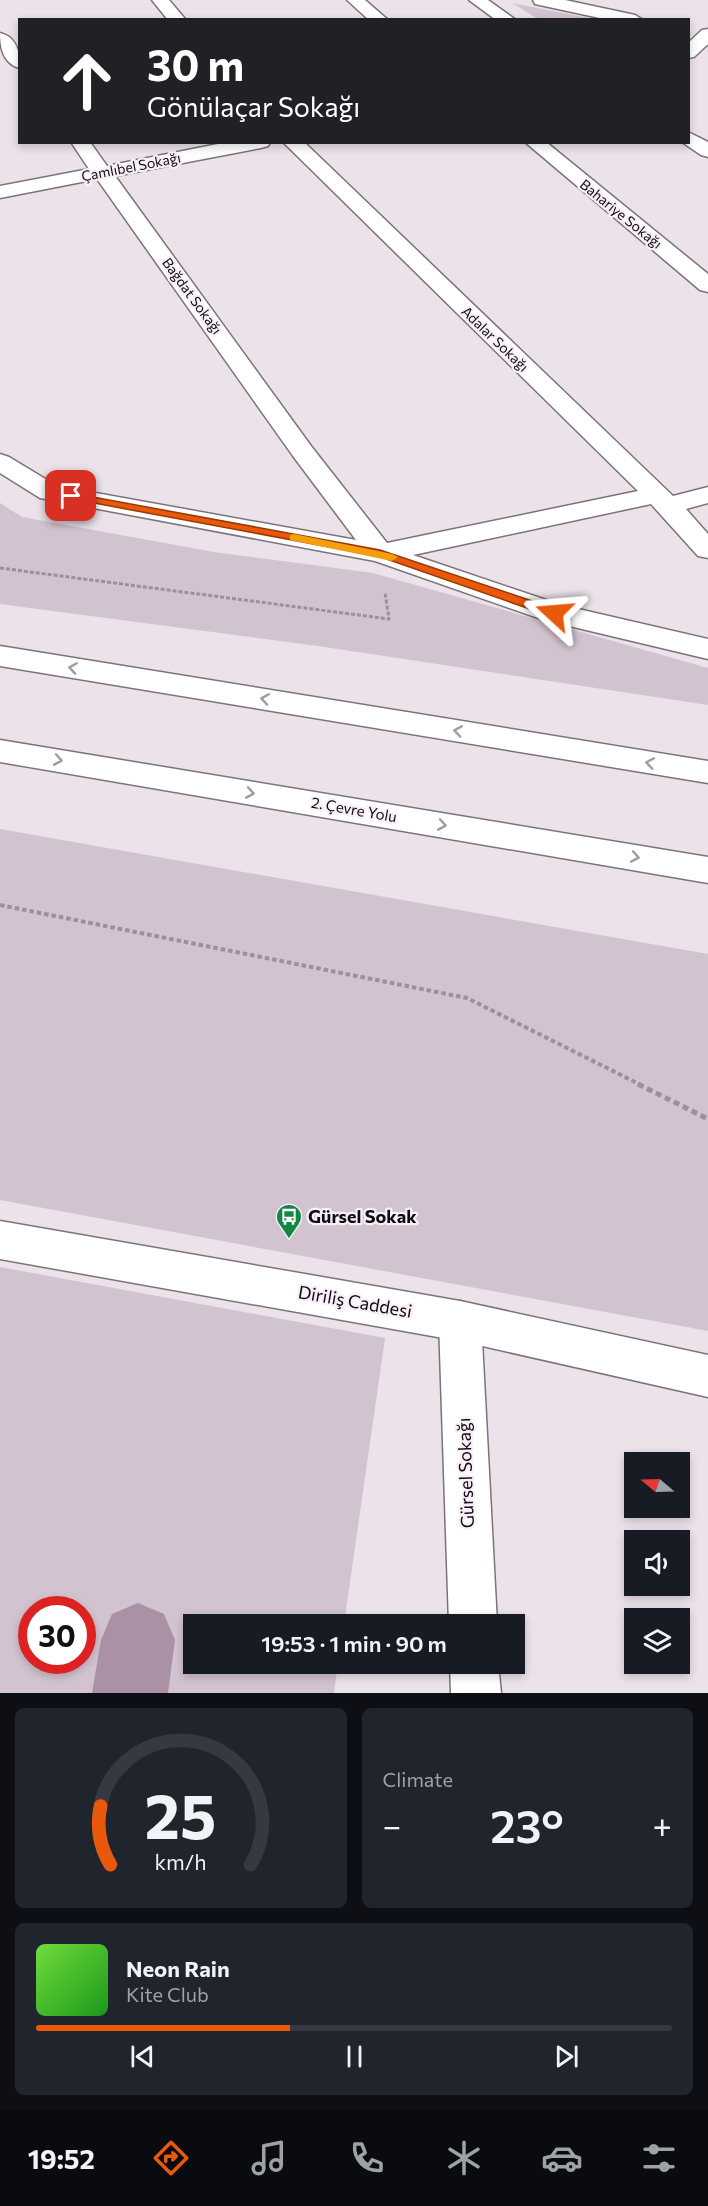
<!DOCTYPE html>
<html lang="en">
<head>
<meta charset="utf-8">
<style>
  :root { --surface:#171b24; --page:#20242c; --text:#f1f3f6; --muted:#9ea1a6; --line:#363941; --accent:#ea580c }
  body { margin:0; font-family:Commissioner,sans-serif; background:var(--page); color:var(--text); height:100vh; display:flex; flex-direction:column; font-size:22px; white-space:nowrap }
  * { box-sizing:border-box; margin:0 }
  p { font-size:20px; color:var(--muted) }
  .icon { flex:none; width:33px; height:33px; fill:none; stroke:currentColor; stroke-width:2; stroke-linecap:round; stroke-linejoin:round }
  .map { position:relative; height:1693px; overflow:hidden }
  .panel { display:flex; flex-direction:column; gap:15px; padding:15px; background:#0d0f14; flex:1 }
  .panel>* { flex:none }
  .top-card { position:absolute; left:18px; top:18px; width:672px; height:126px; border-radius:0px; box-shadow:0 3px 9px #0003; background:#202124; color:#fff; overflow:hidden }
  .needle { width:39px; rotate:289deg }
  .fabs { position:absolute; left:624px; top:1452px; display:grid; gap:12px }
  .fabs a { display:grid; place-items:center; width:66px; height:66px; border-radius:0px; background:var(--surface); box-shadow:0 3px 9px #0003; font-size:30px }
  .speed { position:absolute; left:18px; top:1596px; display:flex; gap:12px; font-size:30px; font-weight:700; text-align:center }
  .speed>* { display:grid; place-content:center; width:78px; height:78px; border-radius:50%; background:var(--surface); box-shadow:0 3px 9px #0003; line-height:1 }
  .speed .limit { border:9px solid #d22; background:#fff; color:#111 }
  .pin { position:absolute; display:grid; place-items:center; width:51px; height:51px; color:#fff; margin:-26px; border-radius:12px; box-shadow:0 3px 9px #0006 }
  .me { position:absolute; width:66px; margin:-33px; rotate:289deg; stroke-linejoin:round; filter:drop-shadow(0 0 4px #0008) }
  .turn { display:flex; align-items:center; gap:21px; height:126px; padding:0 30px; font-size:27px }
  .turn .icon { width:78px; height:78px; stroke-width:2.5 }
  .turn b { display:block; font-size:42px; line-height:51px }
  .big { font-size:45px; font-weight:600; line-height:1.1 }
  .panel .widget { flex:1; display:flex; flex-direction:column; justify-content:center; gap:9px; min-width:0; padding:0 21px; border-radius:9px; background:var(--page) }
  .panel .dial { align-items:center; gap:0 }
  .dial svg { height:156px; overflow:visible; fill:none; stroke:var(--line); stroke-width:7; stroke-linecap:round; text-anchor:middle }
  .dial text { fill:var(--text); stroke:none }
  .song { display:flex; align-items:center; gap:18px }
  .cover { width:72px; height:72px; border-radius:9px; background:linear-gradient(135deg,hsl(100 70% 55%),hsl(120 70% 35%)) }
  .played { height:6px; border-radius:3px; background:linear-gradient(90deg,var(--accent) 40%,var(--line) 40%) }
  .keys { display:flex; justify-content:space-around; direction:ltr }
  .heat { display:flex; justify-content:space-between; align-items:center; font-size:33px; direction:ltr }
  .panel .tiles { flex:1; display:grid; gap:15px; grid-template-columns:1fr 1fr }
  .widget:last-child { grid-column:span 2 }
  .trip { position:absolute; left:183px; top:1614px; width:342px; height:60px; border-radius:0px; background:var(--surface); box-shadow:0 3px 9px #0003; font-weight:600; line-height:60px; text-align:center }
  .dock { display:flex; height:96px; justify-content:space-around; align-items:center; background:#090b0e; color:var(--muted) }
  .dock .icon { width:42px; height:42px }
  .dock .active { color:var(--accent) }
  .dock b { font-size:27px; color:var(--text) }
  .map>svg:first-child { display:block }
  .green { fill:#d2c3d0; fill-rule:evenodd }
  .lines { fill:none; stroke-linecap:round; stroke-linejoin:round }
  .canal { fill:#aa91a6; fill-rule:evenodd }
  .minor-casing { stroke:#7c737a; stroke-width:3 }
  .major-casing { stroke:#7c737a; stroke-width:3 }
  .highway-casing { stroke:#7c737a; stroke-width:3 }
  .path-far2 { stroke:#999298; stroke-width:3; stroke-dasharray:4 2; stroke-linecap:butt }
  .path-far1 { stroke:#999298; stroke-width:4; stroke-dasharray:4.5 3; stroke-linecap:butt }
  .path { stroke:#999298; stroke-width:5; stroke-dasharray:6 4; stroke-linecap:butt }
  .minor { fill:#fff; fill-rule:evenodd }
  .major { fill:#fff; fill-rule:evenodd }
  .highway { fill:#fff; fill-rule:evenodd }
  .oneway { stroke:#9f9e9f }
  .route { fill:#ea580c; stroke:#983908; stroke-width:1.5 }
  .slow { fill:#f59e0b }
  .labels { text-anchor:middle; stroke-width:4.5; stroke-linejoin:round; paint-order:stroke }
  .far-street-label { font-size:14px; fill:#0f0c0f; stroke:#f9eff8 }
  .street-label { font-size:15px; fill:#0f0c0f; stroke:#f9eff8 }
  .near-poi-label { font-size:18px; font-weight:bold; fill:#0f0c0f; stroke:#f9eff8; text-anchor:start }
  .near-street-label { font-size:18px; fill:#0f0c0f; stroke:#f9eff8 }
</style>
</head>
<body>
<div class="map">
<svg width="708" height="1693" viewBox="0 0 708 1693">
  <rect width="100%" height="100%" fill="#ece2ea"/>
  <g class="green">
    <polygon points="512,3 594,19 538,19"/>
    <polygon points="0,503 22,517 214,552 373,573 708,668 708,705 318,646 0,604"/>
    <polygon points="0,829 708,954 708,1331 0,1200"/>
    <path d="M 0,1267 L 385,1338 L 344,1624 L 194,1624 L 194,1664 L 338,1664 L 334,1693 L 0,1693 ZM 32,1610 L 82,1610 L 82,1660 L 32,1660 Z"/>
  </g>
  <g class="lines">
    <polygon class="canal" points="138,1603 164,1614 175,1640 168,1693 92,1693 101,1640 112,1614"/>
    <defs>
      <g id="minor">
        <polygon points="152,0 169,0 186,20 168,20"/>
        <polygon points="347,0 365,0 388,20 369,20"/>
        <polygon points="469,0 488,0 516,20 496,20"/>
        <polygon points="533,0 565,0 635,15 643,20 609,20 535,4"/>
        <polygon points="708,29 708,44 694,57 688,58 688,43 702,30"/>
        <path d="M 0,33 C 17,37 20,53 20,68 C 3,64 0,47 0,33 Z"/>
        <polygon points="688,132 708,142 708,157 701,155 682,142 688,142"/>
        <polygon points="71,142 90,142 107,166 228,142 270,142 268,146 261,148 115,176 311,446 387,543 638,491 283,142 304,142 673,496 708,487 708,503 686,509 708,534 708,558 698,556 651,504 413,555 561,605 708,639 708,659 544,620 375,561 40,498 0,473 0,454 9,457 57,486 356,540 293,456 97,179 0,198 0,186 89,169"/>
        <polygon points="525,142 546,142 708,274 708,292 700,290"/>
        <polygon points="460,1301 475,1307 481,1321 497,1624 449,1624 439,1321 445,1307"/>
        <polygon points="450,1664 498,1664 501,1693 451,1693"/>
      </g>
      <polygon id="major" points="0,1221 460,1301 708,1355 708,1397 460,1341 0,1259"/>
      <g id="highway">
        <polygon points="0,646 708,761 708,783 0,666"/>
        <polygon points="0,740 708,857 708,883 0,762"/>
      </g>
    </defs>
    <use href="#minor" class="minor-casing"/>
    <use href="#major" class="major-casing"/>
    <use href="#highway" class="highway-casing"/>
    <polyline class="path-far2" points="0,568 389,619 385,593"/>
    <polyline class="path-far1" points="0,905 467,998 641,1085"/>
    <polyline class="path" points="638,1084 708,1119"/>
    <use href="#minor" class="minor"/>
    <use href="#major" class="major"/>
    <use href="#highway" class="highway"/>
  </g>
  <defs><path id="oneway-chevron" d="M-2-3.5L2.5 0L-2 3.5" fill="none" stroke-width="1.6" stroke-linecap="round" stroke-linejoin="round" transform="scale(1.5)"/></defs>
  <g class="oneway">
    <use href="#oneway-chevron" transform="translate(73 668) rotate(-171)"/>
    <use href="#oneway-chevron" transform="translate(265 699) rotate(-171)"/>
    <use href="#oneway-chevron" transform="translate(458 731) rotate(-171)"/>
    <use href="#oneway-chevron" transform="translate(58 760) rotate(10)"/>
    <use href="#oneway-chevron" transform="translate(650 763) rotate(-171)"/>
    <use href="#oneway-chevron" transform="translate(250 793) rotate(10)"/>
    <use href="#oneway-chevron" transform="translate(442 825) rotate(10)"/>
    <use href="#oneway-chevron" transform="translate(635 857) rotate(10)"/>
  </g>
  <polygon class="route" points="71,493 380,550 559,610 560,613 554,617 550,616 378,556 67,498 67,494"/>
  <polygon class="slow" points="294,534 392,554 398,557 392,561 290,540 290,535"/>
  <defs>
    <symbol id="bus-pin" viewBox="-11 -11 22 30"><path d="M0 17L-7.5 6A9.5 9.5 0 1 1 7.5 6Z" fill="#108842" stroke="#f9eff8"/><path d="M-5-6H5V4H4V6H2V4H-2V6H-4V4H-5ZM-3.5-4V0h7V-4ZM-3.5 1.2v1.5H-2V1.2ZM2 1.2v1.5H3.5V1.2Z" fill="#fff"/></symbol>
  </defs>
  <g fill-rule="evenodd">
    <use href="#bus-pin" x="274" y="1202" width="30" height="40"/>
  </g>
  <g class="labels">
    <g class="far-street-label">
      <text transform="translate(131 167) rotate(-11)" y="5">Çamlıbel Sokağı</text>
      <text transform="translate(621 214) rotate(39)" y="5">Bahariye Sokağı</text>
      <text transform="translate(192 296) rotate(54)" y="5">Bağdat Sokağı</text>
      <text transform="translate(495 339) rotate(44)" y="5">Adalar Sokağı</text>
    </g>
    <g class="street-label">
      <text transform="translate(354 810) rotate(10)" y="5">2. Çevre Yolu</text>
    </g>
    <g class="near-poi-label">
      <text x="308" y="1223">Gürsel Sokak</text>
    </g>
    <g class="near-street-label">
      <text transform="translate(355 1302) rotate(10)" y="6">Diriliş Caddesi</text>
      <text transform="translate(466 1473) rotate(-92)" y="6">Gürsel Sokağı</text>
    </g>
  </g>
</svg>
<div class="fabs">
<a><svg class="needle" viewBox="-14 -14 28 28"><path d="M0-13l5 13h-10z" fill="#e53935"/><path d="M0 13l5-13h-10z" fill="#9ea1a6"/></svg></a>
<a><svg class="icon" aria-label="sound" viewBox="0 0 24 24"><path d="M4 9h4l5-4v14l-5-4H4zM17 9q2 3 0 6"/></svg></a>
<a><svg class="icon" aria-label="layers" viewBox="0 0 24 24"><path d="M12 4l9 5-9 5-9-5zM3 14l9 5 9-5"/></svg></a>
</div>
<div class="speed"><div class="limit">30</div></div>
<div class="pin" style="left:71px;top:496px;background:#d93025"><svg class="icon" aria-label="arrive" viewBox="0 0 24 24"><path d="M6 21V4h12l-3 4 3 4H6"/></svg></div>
<svg class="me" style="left:554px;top:613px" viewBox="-20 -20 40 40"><path d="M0-17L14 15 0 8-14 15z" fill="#ea580c" stroke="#fff" stroke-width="4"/></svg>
<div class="trip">19:53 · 1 min · 90 m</div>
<div class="top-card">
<div class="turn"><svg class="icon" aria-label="ahead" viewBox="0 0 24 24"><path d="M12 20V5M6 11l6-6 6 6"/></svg><div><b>30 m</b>Gönülaçar Sokağı</div></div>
</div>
</div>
<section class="panel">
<div class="tiles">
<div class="widget dial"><svg viewBox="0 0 100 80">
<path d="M14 69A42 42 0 1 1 86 69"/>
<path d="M14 69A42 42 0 0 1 9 39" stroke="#ea580c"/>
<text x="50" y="56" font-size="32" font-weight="700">25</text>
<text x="50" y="72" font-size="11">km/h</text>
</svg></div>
<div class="widget"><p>Climate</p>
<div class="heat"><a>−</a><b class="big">23°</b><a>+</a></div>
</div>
<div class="widget">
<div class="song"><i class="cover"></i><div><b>Neon Rain</b><p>Kite Club</p></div></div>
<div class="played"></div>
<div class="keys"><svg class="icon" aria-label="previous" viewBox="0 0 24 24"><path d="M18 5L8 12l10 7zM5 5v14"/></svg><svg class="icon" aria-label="pause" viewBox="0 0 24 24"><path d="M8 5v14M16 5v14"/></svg><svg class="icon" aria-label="next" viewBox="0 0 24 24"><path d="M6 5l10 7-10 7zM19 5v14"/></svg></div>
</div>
</div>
</section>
<nav class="dock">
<b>19:52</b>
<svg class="icon active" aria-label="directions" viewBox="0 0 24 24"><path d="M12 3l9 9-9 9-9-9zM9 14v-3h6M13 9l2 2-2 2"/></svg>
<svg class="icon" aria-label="music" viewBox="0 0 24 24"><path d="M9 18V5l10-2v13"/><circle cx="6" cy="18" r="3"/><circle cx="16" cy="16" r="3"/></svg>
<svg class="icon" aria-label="phone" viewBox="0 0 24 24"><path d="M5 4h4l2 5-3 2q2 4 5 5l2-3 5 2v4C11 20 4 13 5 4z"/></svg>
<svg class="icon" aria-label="climate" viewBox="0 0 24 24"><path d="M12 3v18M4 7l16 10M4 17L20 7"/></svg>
<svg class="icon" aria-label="car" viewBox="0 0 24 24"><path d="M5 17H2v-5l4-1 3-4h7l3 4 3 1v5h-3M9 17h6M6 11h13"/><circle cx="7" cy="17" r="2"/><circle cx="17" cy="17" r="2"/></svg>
<svg class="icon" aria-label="filters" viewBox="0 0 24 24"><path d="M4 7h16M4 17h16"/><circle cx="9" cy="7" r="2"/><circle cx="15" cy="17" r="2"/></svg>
</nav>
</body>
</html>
